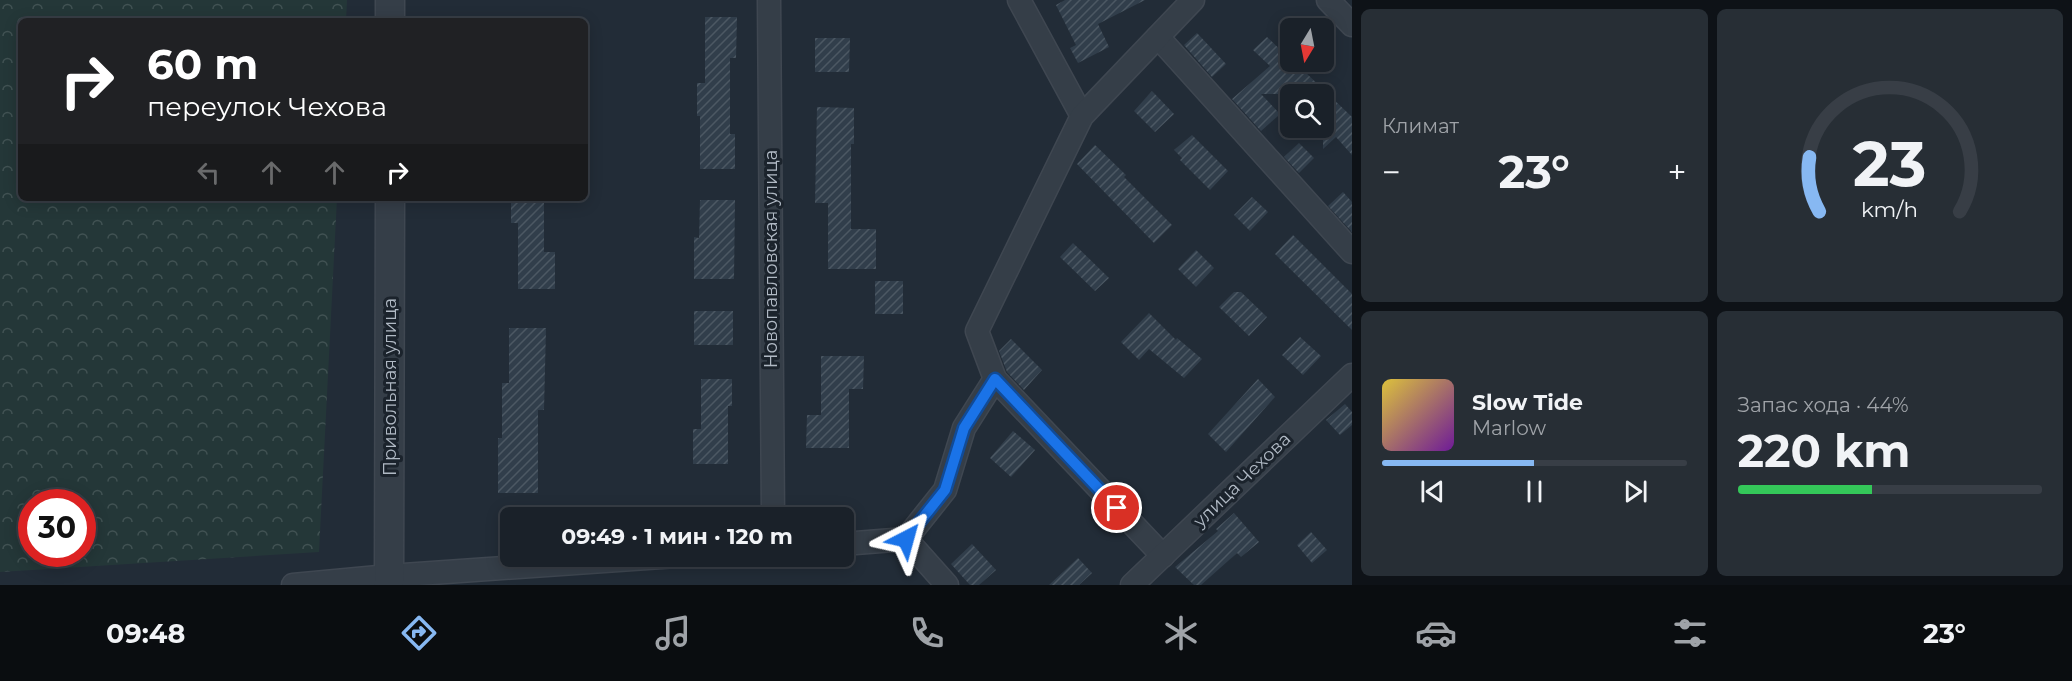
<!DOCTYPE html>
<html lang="ru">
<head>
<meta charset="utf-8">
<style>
  :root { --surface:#1a2129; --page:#272e35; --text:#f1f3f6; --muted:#9fa3a8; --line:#383e46; --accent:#87b8f2 }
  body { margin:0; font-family:Montserrat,sans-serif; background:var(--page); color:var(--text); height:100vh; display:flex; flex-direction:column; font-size:22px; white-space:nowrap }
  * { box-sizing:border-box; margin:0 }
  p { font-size:20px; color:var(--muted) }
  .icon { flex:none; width:33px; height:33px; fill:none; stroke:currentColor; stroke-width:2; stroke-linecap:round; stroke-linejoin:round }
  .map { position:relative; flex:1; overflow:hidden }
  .drawer { display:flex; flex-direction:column; gap:9px; padding:9px; background:#0e1217; width:720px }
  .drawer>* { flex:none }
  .top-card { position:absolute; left:18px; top:18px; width:570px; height:183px; border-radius:9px; box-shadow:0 3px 15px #0003,0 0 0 2px var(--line); background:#202124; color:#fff; overflow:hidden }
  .needle { width:39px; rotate:190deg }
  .buttons { position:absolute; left:1280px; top:18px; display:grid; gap:12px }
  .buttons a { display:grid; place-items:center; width:54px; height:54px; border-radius:9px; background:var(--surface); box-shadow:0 3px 15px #0003,0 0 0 2px var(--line); font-size:30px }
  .speed { position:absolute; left:18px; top:489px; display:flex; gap:12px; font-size:30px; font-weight:700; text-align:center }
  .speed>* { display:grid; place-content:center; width:78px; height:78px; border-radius:50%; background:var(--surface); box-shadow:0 3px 15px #0003,0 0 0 2px var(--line); line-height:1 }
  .speed .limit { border:9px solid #d22; background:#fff; color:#111 }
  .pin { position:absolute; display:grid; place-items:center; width:51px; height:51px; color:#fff; margin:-26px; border:3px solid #fff; border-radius:50%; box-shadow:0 2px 6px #0007 }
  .me { position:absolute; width:66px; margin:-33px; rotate:39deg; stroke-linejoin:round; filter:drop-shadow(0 0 4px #0008) }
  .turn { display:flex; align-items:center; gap:21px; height:126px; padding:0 30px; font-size:27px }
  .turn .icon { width:78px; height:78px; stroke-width:2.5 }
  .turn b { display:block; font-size:42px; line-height:51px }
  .lanes { display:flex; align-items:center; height:57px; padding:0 30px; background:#0003; justify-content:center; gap:30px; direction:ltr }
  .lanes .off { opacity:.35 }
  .big { font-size:45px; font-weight:700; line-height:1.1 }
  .drawer .card { flex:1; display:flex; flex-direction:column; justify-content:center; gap:9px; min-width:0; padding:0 21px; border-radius:9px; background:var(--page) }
  .drawer .dial { align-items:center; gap:0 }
  .dial svg { height:156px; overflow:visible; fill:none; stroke:var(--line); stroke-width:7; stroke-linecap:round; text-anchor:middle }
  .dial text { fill:var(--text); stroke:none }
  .song { display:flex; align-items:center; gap:18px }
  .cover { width:72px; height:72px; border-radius:9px; background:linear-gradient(135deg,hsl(50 70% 55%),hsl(280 70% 35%)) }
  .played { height:6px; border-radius:3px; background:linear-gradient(90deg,var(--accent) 50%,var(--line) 50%) }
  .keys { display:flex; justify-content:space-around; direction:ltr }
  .heat { display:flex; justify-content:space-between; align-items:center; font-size:33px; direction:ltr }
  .charge { height:9px; border-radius:4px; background:linear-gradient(90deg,#34c759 44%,var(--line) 0) }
  .drawer .tiles { flex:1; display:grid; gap:9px; grid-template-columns:repeat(2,1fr) }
  .trip { position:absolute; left:500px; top:507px; width:354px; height:60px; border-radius:9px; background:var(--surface); box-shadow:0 3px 15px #0003,0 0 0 2px var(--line); font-weight:700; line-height:60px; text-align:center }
  .menu { display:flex; height:96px; justify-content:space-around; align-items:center; background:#0a0d10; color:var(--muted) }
  .menu .icon { width:42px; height:42px }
  .menu .on { color:var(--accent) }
  .menu b { font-size:27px; color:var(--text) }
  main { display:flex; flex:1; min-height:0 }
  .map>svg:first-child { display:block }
  .forest { fill:url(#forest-crowns); fill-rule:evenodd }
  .building { fill:url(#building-hatch) }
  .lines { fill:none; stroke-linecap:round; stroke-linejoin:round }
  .minor-casing { stroke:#3f4751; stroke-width:25 }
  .tertiary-casing { stroke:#3f4751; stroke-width:31 }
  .minor { stroke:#353e48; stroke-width:22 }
  .tertiary { stroke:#353e48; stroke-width:28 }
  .route-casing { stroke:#114b97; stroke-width:15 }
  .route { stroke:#1a73e8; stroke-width:10 }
  .labels { text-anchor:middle; stroke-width:6; stroke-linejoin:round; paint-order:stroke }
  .street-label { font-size:18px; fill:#b0b9c4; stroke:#1b232c }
</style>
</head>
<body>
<main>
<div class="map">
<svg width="1352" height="585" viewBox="0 0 1352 585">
  <defs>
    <pattern id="forest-crowns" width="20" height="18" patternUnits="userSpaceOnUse" patternTransform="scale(1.5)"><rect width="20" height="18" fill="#243738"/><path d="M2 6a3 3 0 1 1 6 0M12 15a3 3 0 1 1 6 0" fill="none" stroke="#415253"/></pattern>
    <pattern id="building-hatch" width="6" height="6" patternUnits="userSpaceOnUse" patternTransform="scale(1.5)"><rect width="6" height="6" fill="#313e4b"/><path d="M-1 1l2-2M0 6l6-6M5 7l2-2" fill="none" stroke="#4c5863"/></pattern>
  </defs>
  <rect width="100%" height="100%" fill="#222c37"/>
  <path class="forest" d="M 0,0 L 347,0 L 346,21 L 21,21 L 21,198 L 337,198 L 319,552 L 0,572 ZM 32,502 L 82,502 L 82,554 L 32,554 Z"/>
  <g class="building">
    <polygon points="1065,0 1145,0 1098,24 1109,47 1078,63 1070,48 1076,45 1056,5"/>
    <polygon points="705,17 737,17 736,58 730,58 730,134 735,134 735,169 700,169 700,116 697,116 697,83 705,83"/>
    <polygon points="1197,33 1226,64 1212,77 1184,45"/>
    <polygon points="1267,37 1290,59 1290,62 1303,70 1352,117 1352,155 1336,137 1323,149 1323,94 1261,94 1280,114 1261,131 1232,99 1270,66 1253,50"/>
    <polygon points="815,38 850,38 849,72 815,72"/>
    <polygon points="1152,91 1174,114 1155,132 1134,111"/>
    <polygon points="817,107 854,108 854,144 851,144 851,229 876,229 876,269 828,269 828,203 815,203"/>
    <polygon points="1192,135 1228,171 1210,190 1180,160 1182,158 1174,150"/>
    <polygon points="1299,143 1314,158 1299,173 1284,157"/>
    <polygon points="1095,145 1126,175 1124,177 1172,225 1154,243 1077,164"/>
    <polygon points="1343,192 1352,202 1352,232 1328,206"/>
    <polygon points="1252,197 1268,212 1250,231 1234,215"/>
    <polygon points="511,198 544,198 544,252 555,252 555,289 518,289 518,223 511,223"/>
    <polygon points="700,200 735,200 734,279 694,279 694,237 699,238"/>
    <polygon points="1293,235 1352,294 1352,330 1275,254"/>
    <polygon points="1073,243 1109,278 1095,291 1060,257"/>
    <polygon points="1196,250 1214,268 1196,287 1178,269"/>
    <rect x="875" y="281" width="28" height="33"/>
    <polygon points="1234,292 1241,292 1267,317 1249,336 1219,307"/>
    <rect x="694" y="311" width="39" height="34"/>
    <polygon points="1149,313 1176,340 1177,338 1202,359 1184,378 1149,349 1139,360 1121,342"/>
    <polygon points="509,328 546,328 544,410 538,410 538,493 498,493 498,438 502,438 502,383 509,383"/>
    <polygon points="1300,337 1321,356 1303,375 1282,355"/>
    <polygon points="1011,339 1042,370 1024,390 1007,372 999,351"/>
    <polygon points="821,356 864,356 863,389 849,389 849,448 806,448 807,415 821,415"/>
    <polygon points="701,379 732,379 732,406 728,406 728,464 693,464 693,429 701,429"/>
    <polygon points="1258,379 1275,397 1226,452 1208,434"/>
    <polygon points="1345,404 1352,412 1352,425 1340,435 1326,420"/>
    <polygon points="1013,431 1035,450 1011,477 990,458"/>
    <polygon points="1234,513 1259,542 1241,557 1237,553 1201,585 1194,585 1175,567 1218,531 1216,529"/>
    <polygon points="1311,532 1327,550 1312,563 1297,545"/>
    <polygon points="972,544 996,570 979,585 970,585 951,564"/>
    <polygon points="1078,558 1092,573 1079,585 1049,585"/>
  </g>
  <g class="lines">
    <defs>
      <g id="minor">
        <polyline points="769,0 773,518"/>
        <polyline points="1019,0 1082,116"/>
        <polyline points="1328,0 1352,25"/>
        <polyline points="1158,37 1352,252"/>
        <polyline points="995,379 1163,556"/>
        <polyline points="906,539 945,490 964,428 995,379 977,331 1082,116 1193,0"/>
        <polyline points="906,539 947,585"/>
        <polyline points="843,544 906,539"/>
        <polyline points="293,585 389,576 676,556"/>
        <polyline points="1132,585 1352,375"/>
      </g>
      <g id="tertiary">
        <polyline points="390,21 390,0"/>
        <polyline points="389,585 390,198"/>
      </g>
    </defs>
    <use href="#minor" class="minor-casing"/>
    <use href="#tertiary" class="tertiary-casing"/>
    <use href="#minor" class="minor"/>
    <use href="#tertiary" class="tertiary"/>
  </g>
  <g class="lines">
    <defs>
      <polyline id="route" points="906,539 945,490 964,428 995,379 1117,508"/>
    </defs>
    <use href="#route" class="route-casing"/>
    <use href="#route" class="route"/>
  </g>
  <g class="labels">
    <g class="street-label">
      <text transform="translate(771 259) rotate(-90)" y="6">Новопавловская улица</text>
      <text transform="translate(390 387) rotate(-90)" y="6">Привольная улица</text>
      <text transform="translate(1242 480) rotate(-44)" y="6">улица Чехова</text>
    </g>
  </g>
</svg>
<div class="buttons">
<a><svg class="needle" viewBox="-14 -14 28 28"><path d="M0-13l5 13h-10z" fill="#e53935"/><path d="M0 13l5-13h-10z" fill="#9fa3a8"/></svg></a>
<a><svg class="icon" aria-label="search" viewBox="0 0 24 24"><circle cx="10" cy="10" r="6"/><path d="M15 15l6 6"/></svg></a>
</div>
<div class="speed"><div class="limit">30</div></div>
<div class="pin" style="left:1117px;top:508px;background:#d93025"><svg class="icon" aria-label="arrive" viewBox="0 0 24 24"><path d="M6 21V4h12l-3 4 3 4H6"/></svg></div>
<svg class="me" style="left:906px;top:539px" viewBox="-20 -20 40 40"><path d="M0-17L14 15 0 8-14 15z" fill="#1a73e8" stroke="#fff" stroke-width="4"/></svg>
<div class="trip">09:49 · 1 мин · 120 m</div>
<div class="top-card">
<div class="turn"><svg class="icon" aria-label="right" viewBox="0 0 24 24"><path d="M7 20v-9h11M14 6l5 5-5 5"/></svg><div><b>60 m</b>переулок Чехова</div></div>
<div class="lanes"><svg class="icon off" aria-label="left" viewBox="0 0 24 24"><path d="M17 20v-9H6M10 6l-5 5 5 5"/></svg><svg class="icon off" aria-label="ahead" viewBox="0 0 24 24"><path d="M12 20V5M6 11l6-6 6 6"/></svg><svg class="icon off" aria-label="ahead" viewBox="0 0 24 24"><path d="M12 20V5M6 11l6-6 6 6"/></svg><svg class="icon" aria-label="right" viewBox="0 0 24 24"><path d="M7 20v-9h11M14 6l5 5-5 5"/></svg></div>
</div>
</div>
<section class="drawer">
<div class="tiles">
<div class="card"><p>Климат</p>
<div class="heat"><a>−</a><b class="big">23°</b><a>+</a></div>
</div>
<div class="card dial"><svg viewBox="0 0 100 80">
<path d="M14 69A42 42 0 1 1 86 69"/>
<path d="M14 69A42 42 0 0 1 9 41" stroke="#87b8f2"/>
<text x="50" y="56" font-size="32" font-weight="700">23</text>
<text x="50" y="72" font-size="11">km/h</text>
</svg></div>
<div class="card">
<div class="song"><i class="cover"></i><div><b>Slow Tide</b><p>Marlow</p></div></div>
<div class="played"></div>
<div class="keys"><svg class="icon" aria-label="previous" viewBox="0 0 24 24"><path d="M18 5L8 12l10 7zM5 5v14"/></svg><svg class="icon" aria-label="pause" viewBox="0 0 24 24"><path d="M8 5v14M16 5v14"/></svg><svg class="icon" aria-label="next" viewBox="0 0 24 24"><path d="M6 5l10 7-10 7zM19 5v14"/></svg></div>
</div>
<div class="card"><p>Запас хода · 44%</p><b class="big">220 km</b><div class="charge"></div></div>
</div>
</section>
</main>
<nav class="menu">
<b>09:48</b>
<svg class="icon on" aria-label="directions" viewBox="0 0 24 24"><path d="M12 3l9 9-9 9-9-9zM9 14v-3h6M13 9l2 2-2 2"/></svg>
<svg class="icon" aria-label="music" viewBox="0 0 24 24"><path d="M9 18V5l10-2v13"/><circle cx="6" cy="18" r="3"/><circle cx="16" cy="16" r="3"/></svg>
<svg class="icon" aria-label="phone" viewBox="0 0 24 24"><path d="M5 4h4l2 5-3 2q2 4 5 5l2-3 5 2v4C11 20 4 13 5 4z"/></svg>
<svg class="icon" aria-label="climate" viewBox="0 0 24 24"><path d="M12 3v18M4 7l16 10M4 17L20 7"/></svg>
<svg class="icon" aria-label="car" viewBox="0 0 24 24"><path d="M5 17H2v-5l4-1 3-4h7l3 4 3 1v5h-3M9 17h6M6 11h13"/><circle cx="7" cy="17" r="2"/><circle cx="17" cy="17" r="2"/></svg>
<svg class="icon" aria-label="filters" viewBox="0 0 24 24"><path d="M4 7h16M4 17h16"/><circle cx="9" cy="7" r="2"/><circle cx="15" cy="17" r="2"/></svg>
<b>23°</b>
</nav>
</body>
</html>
